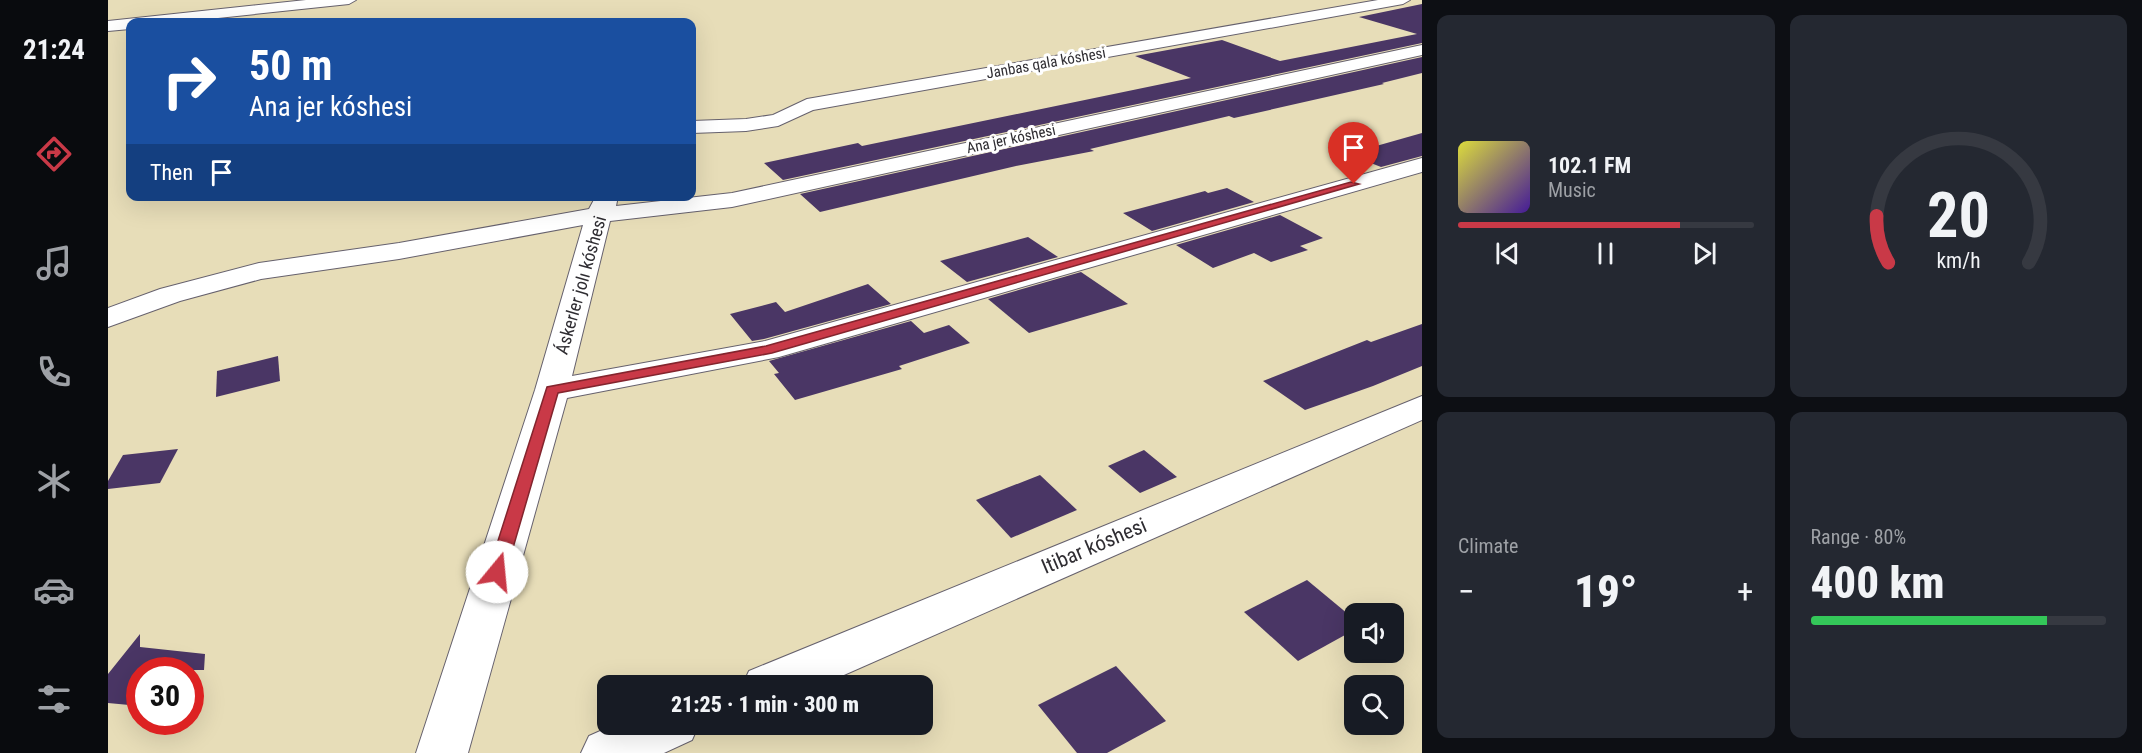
<!DOCTYPE html>
<html lang="en">
<head>
<meta charset="utf-8">
<style>
  :root { --surface:#171b24; --page:#242831; --text:#f1f3f6; --muted:#9ea1a6; --line:#363941; --accent:#c93947 }
  body { margin:0; font-family:"Roboto Condensed",sans-serif; background:var(--page); color:var(--text); height:100vh; display:flex; flex-direction:column; font-size:22px; white-space:nowrap }
  * { box-sizing:border-box; margin:0 }
  p { font-size:20px; color:var(--muted) }
  .icon { flex:none; width:33px; height:33px; fill:none; stroke:currentColor; stroke-width:2; stroke-linecap:round; stroke-linejoin:round }
  .map { position:relative; flex:1; overflow:hidden }
  .details { display:flex; flex-direction:column; gap:15px; padding:15px; background:#0d0f14; width:720px }
  .details>* { flex:none }
  .guide { position:absolute; left:18px; top:18px; width:570px; height:183px; border-radius:12px; box-shadow:0 6px 24px #0002; background:#1a4fa0; color:#fff; overflow:hidden }
  .fabs { position:absolute; left:1236px; top:603px; display:grid; gap:12px }
  .fabs a { display:grid; place-items:center; width:60px; height:60px; border-radius:12px; background:var(--surface); box-shadow:0 6px 24px #0002; font-size:30px }
  .speed { position:absolute; left:18px; top:657px; display:flex; gap:12px; font-size:30px; font-weight:700; text-align:center }
  .speed>* { display:grid; place-content:center; width:78px; height:78px; border-radius:50%; background:var(--surface); box-shadow:0 6px 24px #0002; line-height:1 }
  .speed .limit { border:9px solid #d22; background:#fff; color:#111 }
  .pin { position:absolute; display:grid; place-items:center; width:51px; height:51px; color:#fff; margin:-62px -26px; border-radius:50% 50% 50% 0; rotate:-45deg; box-shadow:0 0 6px #0007 }
  .pin .icon { rotate:45deg }
  .me { position:absolute; width:66px; margin:-33px; rotate:17deg; stroke-linejoin:round; filter:drop-shadow(0 0 4px #0008) }
  .turn { display:flex; align-items:center; gap:21px; height:126px; padding:0 24px; font-size:27px }
  .turn .icon { width:78px; height:78px; stroke-width:2.5 }
  .turn b { display:block; font-size:42px; line-height:51px }
  .then { display:flex; align-items:center; height:57px; padding:0 24px; background:#0003; gap:12px; font-size:22px }
  .big { font-size:45px; font-weight:800; line-height:1.1 }
  .details .card { flex:1; display:flex; flex-direction:column; justify-content:center; gap:9px; min-width:0; padding:0 21px; border-radius:12px; background:var(--page) }
  .details .dial { align-items:center; gap:0 }
  .dial svg { height:156px; overflow:visible; fill:none; stroke:var(--line); stroke-width:7; stroke-linecap:round; text-anchor:middle }
  .dial text { fill:var(--text); stroke:none }
  .song { display:flex; align-items:center; gap:18px }
  .cover { width:72px; height:72px; border-radius:9px; background:linear-gradient(135deg,hsl(60 70% 55%),hsl(260 70% 35%)) }
  .played { height:6px; border-radius:3px; background:linear-gradient(90deg,var(--accent) 75%,var(--line) 75%) }
  .keys { display:flex; justify-content:space-around; direction:ltr }
  .heat { display:flex; justify-content:space-between; align-items:center; font-size:33px; direction:ltr }
  .charge { height:9px; border-radius:4px; background:linear-gradient(90deg,#34c759 80%,var(--line) 0) }
  .details .tiles { flex:1; display:grid; gap:15px; grid-template-columns:repeat(2,1fr) }
  .trip { position:absolute; left:489px; top:675px; width:336px; height:60px; border-radius:12px; background:var(--surface); box-shadow:0 6px 24px #0002; font-weight:800; line-height:60px; text-align:center }
  main { display:flex; flex:1; min-height:0 }
  .tabs { display:flex; flex-direction:column; width:108px; justify-content:space-around; align-items:center; background:#090b0e; color:var(--muted) }
  .tabs .icon { width:42px; height:42px }
  .tabs .active { color:var(--accent) }
  .tabs b { font-size:27px; color:var(--text) }
  .map>svg:first-child { display:block }
  .sand { fill:#e7ddb8; fill-rule:evenodd }
  .building { fill:#4a3665 }
  .lines { fill:none; stroke-linecap:round; stroke-linejoin:round }
  .minor-casing { stroke:#66616d; stroke-width:2 }
  .minor { fill:#fff; fill-rule:evenodd }
  .route { fill:#c93947; stroke:#83252e; stroke-width:1.5 }
  .labels { text-anchor:middle; stroke-width:6; stroke-linejoin:round; paint-order:stroke }
  .far-street-label { font-size:15px; fill:#2f2d32; stroke:#fff }
  .street-label { font-size:18px; fill:#2f2d32; stroke:#fff }
  .near-street-label { font-size:21px; fill:#2f2d32; stroke:#fff }
</style>
</head>
<body>
<main>
<nav class="tabs">
<b>21:24</b>
<svg class="icon active" aria-label="directions" viewBox="0 0 24 24"><path d="M12 3l9 9-9 9-9-9zM9 14v-3h6M13 9l2 2-2 2"/></svg>
<svg class="icon" aria-label="music" viewBox="0 0 24 24"><path d="M9 18V5l10-2v13"/><circle cx="6" cy="18" r="3"/><circle cx="16" cy="16" r="3"/></svg>
<svg class="icon" aria-label="phone" viewBox="0 0 24 24"><path d="M5 4h4l2 5-3 2q2 4 5 5l2-3 5 2v4C11 20 4 13 5 4z"/></svg>
<svg class="icon" aria-label="climate" viewBox="0 0 24 24"><path d="M12 3v18M4 7l16 10M4 17L20 7"/></svg>
<svg class="icon" aria-label="car" viewBox="0 0 24 24"><path d="M5 17H2v-5l4-1 3-4h7l3 4 3 1v5h-3M9 17h6M6 11h13"/><circle cx="7" cy="17" r="2"/><circle cx="17" cy="17" r="2"/></svg>
<svg class="icon" aria-label="filters" viewBox="0 0 24 24"><path d="M4 7h16M4 17h16"/><circle cx="9" cy="7" r="2"/><circle cx="15" cy="17" r="2"/></svg>
</nav>
<div class="map">
<svg width="1314" height="753" viewBox="0 0 1314 753">
  <rect width="100%" height="100%" fill="#e9e3f2"/>
  <path class="sand" d="M 0,0 L 1314,0 L 1314,753 L 0,753 ZM 22,22 L 584,22 L 584,196 L 22,196 ZM 1246,614 L 1286,614 L 1286,652 L 1246,652 ZM 32,670 L 82,670 L 82,722 L 32,722 ZM 500,686 L 814,686 L 814,724 L 500,724 ZM 1246,686 L 1286,686 L 1286,724 L 1246,724 Z"/>
  <g class="building">
    <polygon points="1314,4 1314,43 675,180 656,163 750,143 754,146 1083,78 1027,56 1114,40 1172,61 1309,34 1251,17"/>
    <polygon points="1314,57 1314,73 1274,83 1276,84 1126,118 1121,116 982,149 986,151 908,166 712,212 692,194"/>
    <polygon points="1314,133 1314,156 1273,167 1240,154"/>
    <polygon points="1119,188 1146,202 1044,231 1015,213 1097,191 1100,193"/>
    <polygon points="1172,215 1215,238 1192,246 1200,250 1163,262 1146,253 1105,268 1068,245"/>
    <polygon points="920,237 950,257 859,282 832,261"/>
    <polygon points="973,272 1020,304 921,333 880,299"/>
    <polygon points="760,284 783,304 656,339 644,341 622,314 668,302 677,312"/>
    <polygon points="803,321 816,333 841,325 862,343 791,366 794,369 687,400 666,374 671,373 661,361"/>
    <polygon points="1314,324 1314,366 1265,386 1197,410 1155,381 1259,340 1263,342"/>
    <polygon points="170,356 172,381 108,397 109,371"/>
    <polygon points="70,449 52,483 0,489 0,481 15,455"/>
    <polygon points="1036,450 1069,477 1032,493 1000,466"/>
    <polygon points="932,475 969,510 903,538 868,500"/>
    <polygon points="1199,580 1246,619 1246,630 1190,661 1136,612"/>
    <polygon points="32,634 32,647 97,654 96,670 32,670 32,706 0,703 0,674"/>
    <polygon points="1008,666 1058,721 999,753 969,753 930,705"/>
  </g>
  <g class="lines">
    <defs>
      <g id="minor">
        <polygon points="198,0 248,0 241,4 72,22 22,22 22,29 0,31 0,21"/>
        <polygon points="1270,0 1302,0 1295,4 705,110 670,126 638,131 584,133 584,121 638,119 665,115 699,99"/>
        <polygon points="1314,45 1314,55 624,207 502,221 464,376 657,341 1314,158 1314,172 671,357 459,398 360,753 308,753 427,390 475,225 291,259 153,279 72,301 0,327 0,308 52,289 151,263 291,243 481,209 488,196 510,196 508,206 624,193"/>
        <polygon points="1314,396 1314,420 711,686 634,686 641,671"/>
        <polygon points="508,724 591,724 584,740 556,753 473,753 481,736"/>
      </g>
    </defs>
    <use href="#minor" class="minor-casing"/>
    <use href="#minor" class="minor"/>
  </g>
  <polygon class="route" points="1243,182 1251,184 664,353 450,393 398,572 395,576 389,578 383,576 380,572 439,387 658,346"/>
  <g class="labels">
    <g class="far-street-label">
      <text transform="translate(938 63) rotate(-10)" y="5">Janbas qala kóshesi</text>
      <text transform="translate(903 139) rotate(-12)" y="5">Ana jer kóshesi</text>
    </g>
    <g class="street-label">
      <text transform="translate(473 285) rotate(-74)" y="6">Áskerler jolı kóshesi</text>
    </g>
    <g class="near-street-label">
      <text transform="translate(986 546) rotate(-23)" y="7">Itibar kóshesi</text>
    </g>
  </g>
</svg>
<div class="fabs">
<a><svg class="icon" aria-label="sound" viewBox="0 0 24 24"><path d="M4 9h4l5-4v14l-5-4H4zM17 9q2 3 0 6"/></svg></a>
<a><svg class="icon" aria-label="search" viewBox="0 0 24 24"><circle cx="10" cy="10" r="6"/><path d="M15 15l6 6"/></svg></a>
</div>
<div class="speed"><div class="limit">30</div></div>
<div class="pin" style="left:1246px;top:184px;background:#d93025"><svg class="icon" aria-label="arrive" viewBox="0 0 24 24"><path d="M6 21V4h12l-3 4 3 4H6"/></svg></div>
<svg class="me" style="left:389px;top:572px" viewBox="-20 -20 40 40"><circle r="19" fill="#fff"/><path d="M0-13L10 11 0 6-10 11z" fill="#c93947"/></svg>
<div class="trip">21:25 · 1 min · 300 m</div>
<div class="guide">
<div class="turn"><svg class="icon" aria-label="right" viewBox="0 0 24 24"><path d="M7 20v-9h11M14 6l5 5-5 5"/></svg><div><b>50 m</b>Ana jer kóshesi</div></div>
<div class="then">Then<svg class="icon" aria-label="arrive" viewBox="0 0 24 24"><path d="M6 21V4h12l-3 4 3 4H6"/></svg></div>
</div>
</div>
<section class="details">
<div class="tiles">
<div class="card">
<div class="song"><i class="cover"></i><div><b>102.1 FM</b><p>Music</p></div></div>
<div class="played"></div>
<div class="keys"><svg class="icon" aria-label="previous" viewBox="0 0 24 24"><path d="M18 5L8 12l10 7zM5 5v14"/></svg><svg class="icon" aria-label="pause" viewBox="0 0 24 24"><path d="M8 5v14M16 5v14"/></svg><svg class="icon" aria-label="next" viewBox="0 0 24 24"><path d="M6 5l10 7-10 7zM19 5v14"/></svg></div>
</div>
<div class="card dial"><svg viewBox="0 0 100 80">
<path d="M14 69A42 42 0 1 1 86 69"/>
<path d="M14 69A42 42 0 0 1 8 45" stroke="#c93947"/>
<text x="50" y="56" font-size="32" font-weight="700">20</text>
<text x="50" y="72" font-size="11">km/h</text>
</svg></div>
<div class="card"><p>Climate</p>
<div class="heat"><a>−</a><b class="big">19°</b><a>+</a></div>
</div>
<div class="card"><p>Range · 80%</p><b class="big">400 km</b><div class="charge"></div></div>
</div>
</section>
</main>
</body>
</html>
